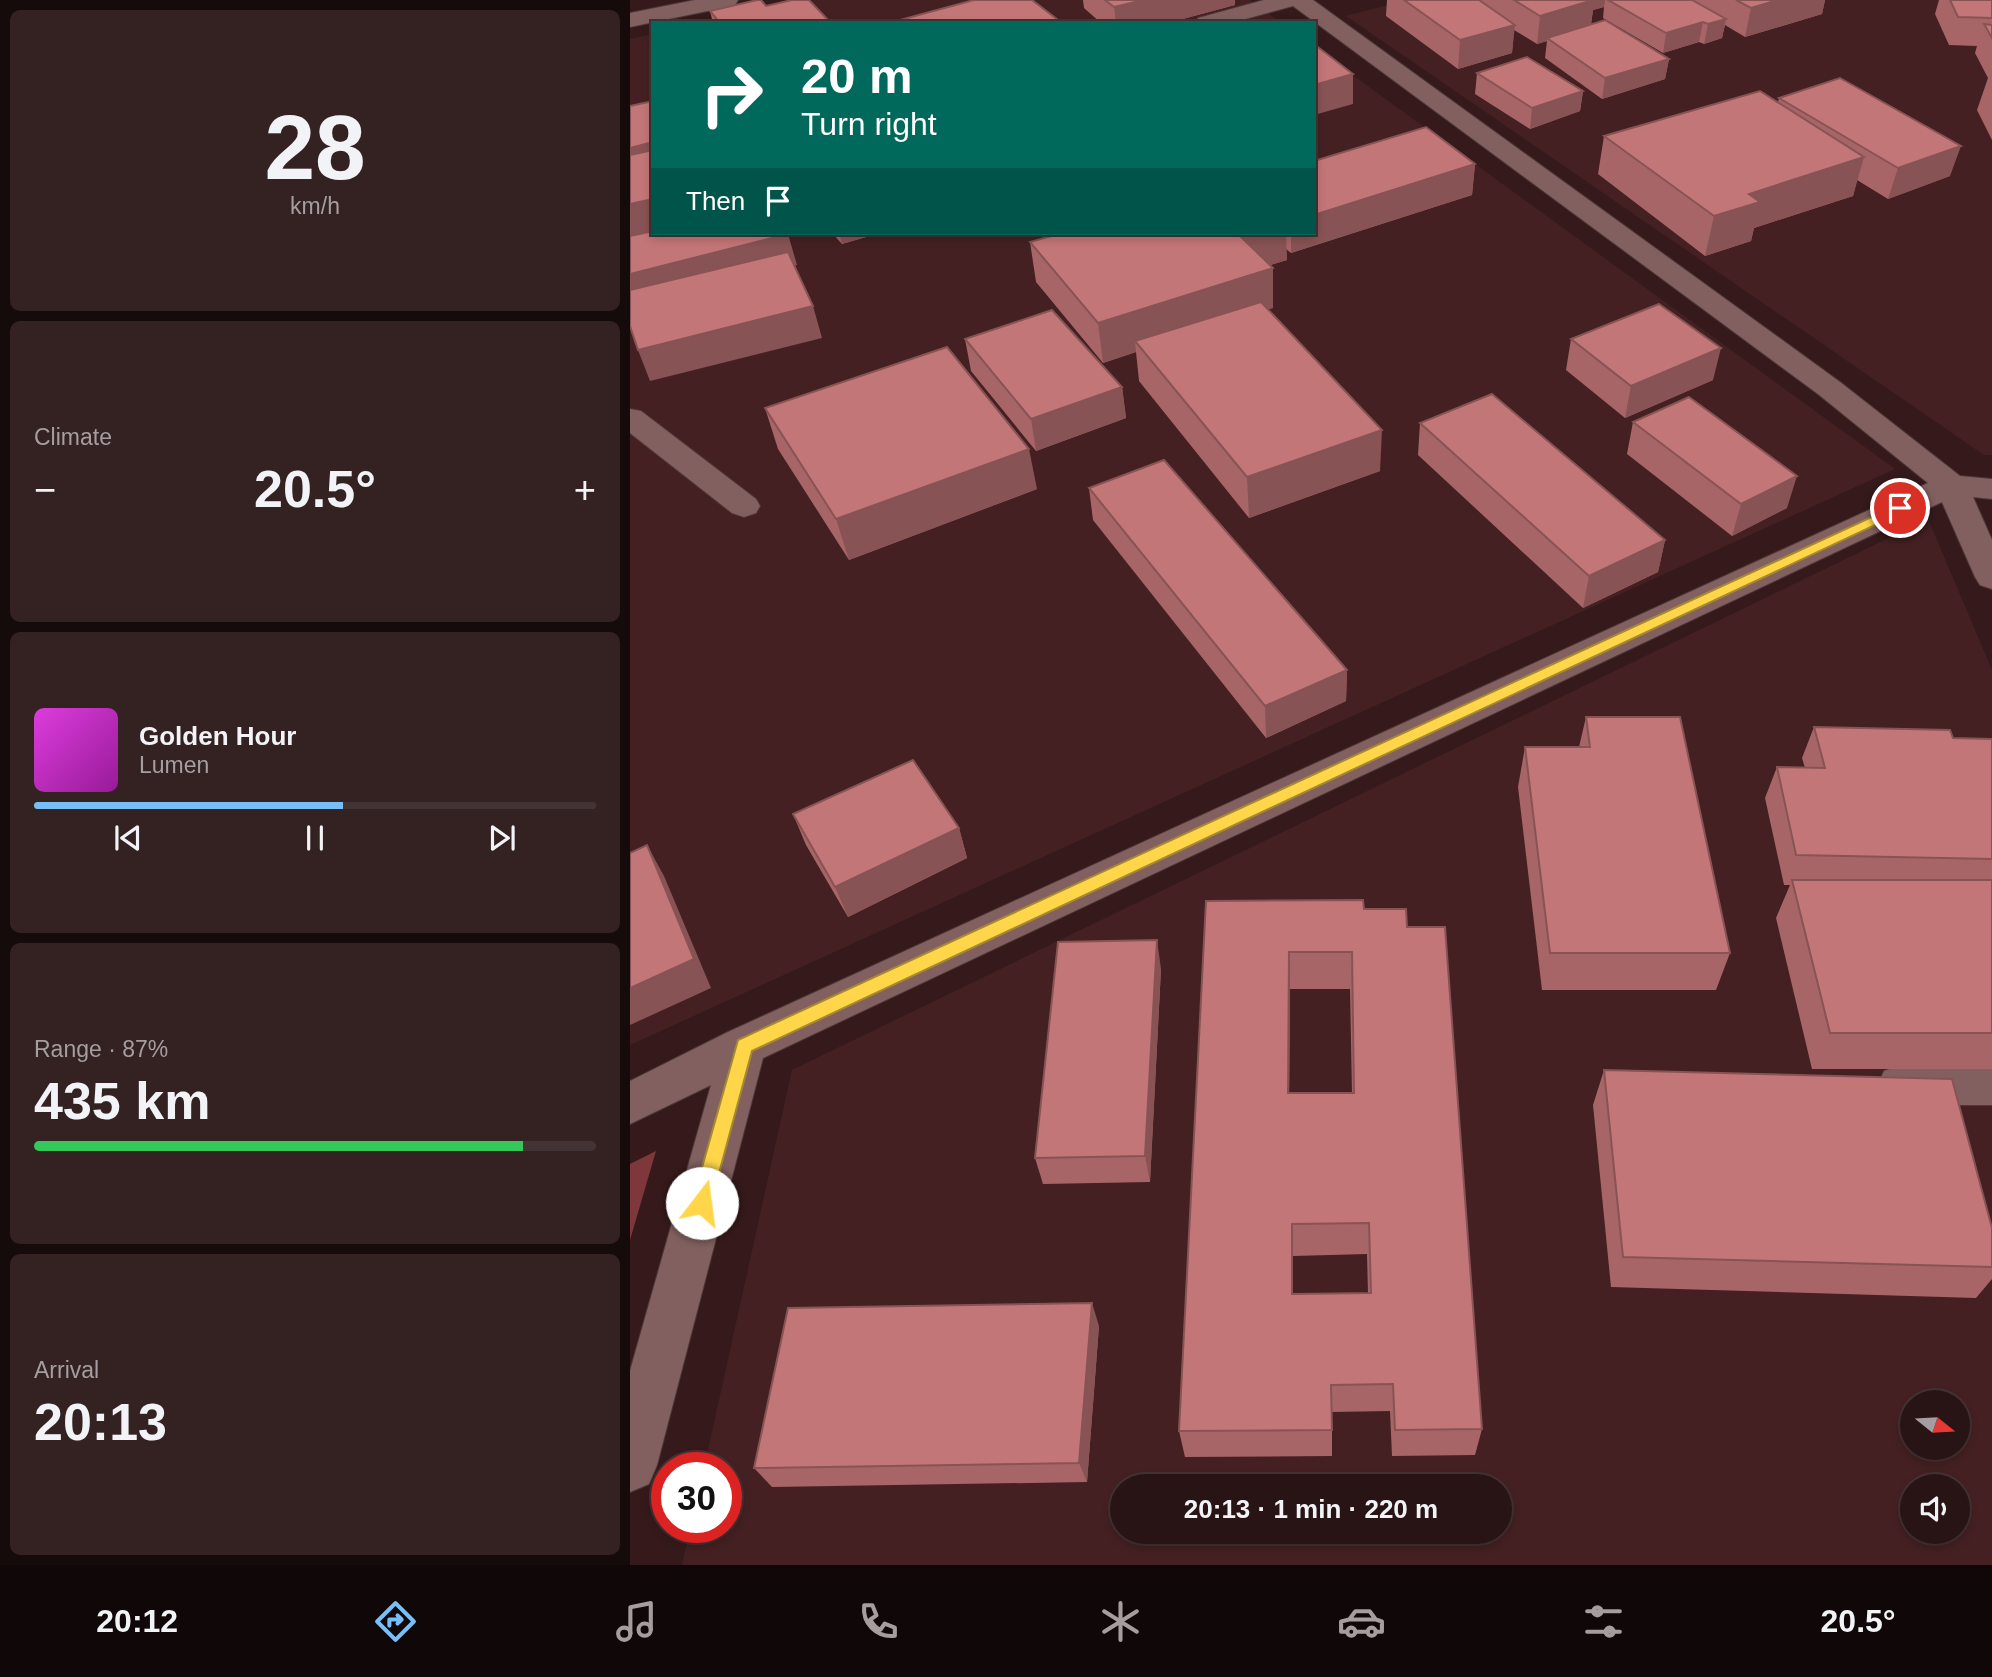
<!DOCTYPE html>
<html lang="en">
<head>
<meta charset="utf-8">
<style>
  :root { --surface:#281414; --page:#342122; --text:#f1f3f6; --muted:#a59ea0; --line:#443334; --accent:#76c0f7 }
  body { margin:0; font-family:Helvetica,sans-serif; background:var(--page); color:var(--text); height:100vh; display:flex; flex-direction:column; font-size:26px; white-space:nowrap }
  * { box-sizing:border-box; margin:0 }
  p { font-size:23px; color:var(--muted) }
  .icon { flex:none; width:38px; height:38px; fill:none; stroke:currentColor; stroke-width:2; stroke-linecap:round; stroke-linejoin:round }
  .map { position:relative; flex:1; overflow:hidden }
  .details { display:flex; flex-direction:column; gap:10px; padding:10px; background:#160b0b; width:630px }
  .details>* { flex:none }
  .top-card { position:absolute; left:21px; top:21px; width:665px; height:214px; border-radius:0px; box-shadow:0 4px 10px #0003,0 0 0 2px var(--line); background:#00695c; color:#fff; overflow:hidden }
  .needle { width:46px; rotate:108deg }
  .tools { position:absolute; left:1270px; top:1390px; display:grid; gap:14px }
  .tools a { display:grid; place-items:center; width:70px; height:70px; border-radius:50%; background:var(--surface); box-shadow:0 4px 10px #0003,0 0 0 2px var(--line); font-size:35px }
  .speed { position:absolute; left:21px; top:1452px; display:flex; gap:14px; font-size:35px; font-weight:700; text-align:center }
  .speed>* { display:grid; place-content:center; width:91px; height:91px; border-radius:50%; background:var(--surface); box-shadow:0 4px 10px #0003,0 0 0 2px var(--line); line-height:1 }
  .speed .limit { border:10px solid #d22; background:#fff; color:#111 }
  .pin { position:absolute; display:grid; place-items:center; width:60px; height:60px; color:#fff; margin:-30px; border:4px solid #fff; border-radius:50%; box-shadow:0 2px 7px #0007 }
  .me { position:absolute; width:77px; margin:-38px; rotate:15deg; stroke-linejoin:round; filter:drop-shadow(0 0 5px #0008) }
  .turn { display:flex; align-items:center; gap:24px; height:147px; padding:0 35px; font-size:32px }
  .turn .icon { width:91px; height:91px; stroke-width:2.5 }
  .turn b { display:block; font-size:49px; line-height:60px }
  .then { display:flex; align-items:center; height:66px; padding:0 35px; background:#0003; gap:14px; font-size:26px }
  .big { font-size:52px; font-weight:700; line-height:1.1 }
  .details .card { flex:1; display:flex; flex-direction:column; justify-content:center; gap:10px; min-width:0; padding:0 24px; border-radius:10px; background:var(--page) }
  .details .dial { align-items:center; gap:0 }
  .dial b { font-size:91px; line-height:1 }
  .song { display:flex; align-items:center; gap:21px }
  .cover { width:84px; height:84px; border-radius:10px; background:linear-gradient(135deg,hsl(300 70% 55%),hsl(300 70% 35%)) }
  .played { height:7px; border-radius:4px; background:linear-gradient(90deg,var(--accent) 55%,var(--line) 55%) }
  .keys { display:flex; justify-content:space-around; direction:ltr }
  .heat { display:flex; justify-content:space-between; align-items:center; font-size:38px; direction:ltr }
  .charge { height:10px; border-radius:5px; background:linear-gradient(90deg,#34c759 87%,var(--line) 0) }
  .trip { position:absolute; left:480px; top:1474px; width:402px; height:70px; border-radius:35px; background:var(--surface); box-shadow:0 4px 10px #0003,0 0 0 2px var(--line); font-weight:700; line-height:70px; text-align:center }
  .menu { display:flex; height:112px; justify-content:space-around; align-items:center; background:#100808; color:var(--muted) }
  .menu .icon { width:49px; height:49px }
  .menu .selected { color:var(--accent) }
  .menu b { font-size:32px; color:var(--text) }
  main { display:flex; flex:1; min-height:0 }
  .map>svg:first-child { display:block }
  .built { fill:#442022; fill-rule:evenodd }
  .forest { fill:#7e383c }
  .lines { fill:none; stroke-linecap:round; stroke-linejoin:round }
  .minor-casing { stroke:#4e3839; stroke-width:2 }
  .minor { fill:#826060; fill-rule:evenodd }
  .wall { fill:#a86567; fill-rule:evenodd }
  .shaded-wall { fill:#885354 }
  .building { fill:#c37678; stroke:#885354; stroke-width:2; fill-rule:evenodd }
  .route { fill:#ffd54a; stroke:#a68a30; stroke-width:2 }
</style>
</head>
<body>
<main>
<section class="details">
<div class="card dial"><b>28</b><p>km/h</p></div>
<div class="card"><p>Climate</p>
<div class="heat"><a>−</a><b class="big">20.5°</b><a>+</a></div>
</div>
<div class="card">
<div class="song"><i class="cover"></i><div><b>Golden Hour</b><p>Lumen</p></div></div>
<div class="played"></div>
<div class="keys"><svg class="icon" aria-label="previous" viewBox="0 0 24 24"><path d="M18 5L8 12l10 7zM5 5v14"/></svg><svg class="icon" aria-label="pause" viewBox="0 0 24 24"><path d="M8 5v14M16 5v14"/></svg><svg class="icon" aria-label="next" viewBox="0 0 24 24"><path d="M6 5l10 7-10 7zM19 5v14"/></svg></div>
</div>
<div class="card"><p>Range · 87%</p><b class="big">435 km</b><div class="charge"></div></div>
<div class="card"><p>Arrival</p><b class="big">20:13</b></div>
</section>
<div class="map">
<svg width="1362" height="1565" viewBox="0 0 1362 1565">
  <rect width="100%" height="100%" fill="#361a1b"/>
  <g class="built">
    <polygon points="183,0 620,0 651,23 76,23"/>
    <polygon points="777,0 1362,0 1362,455 1354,455 716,16"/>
    <polygon points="23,34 23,233 684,233 684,47 1265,469 0,1045 0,39"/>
    <path d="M 1298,519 L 1362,670 L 1362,1565 L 52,1565 L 60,1528 L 96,1528 L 96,1468 L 74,1468 L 162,1070 ZM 1283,1402 L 1328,1402 L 1328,1447 L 1283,1447 ZM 492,1486 L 870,1486 L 870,1531 L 492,1531 ZM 1283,1486 L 1328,1486 L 1328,1531 L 1283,1531 Z"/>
  </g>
  <polygon class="forest" points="26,1151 0,1240 0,1164"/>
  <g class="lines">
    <defs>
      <g id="minor">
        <polygon points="65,0 108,0 105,5 97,7 0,27 0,13"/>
        <polygon points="634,0 683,0 1210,382 1330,476 1362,479 1362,499 1343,497 1362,540 1362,589 1350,585 1345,577 1312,502 133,1058 27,1465 19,1484 0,1492 0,1371 81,1085 0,1124 0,1081 98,1032 1298,483 1188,394 663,6 601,23 565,23 568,18"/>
        <polygon points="0,409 11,411 126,499 130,506 126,513 114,517 102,513 0,433"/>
        <polygon points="1270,1065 1362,1065 1362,1105 1270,1105 1254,1099 1248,1085 1254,1071"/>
      </g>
    </defs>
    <use href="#minor" class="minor-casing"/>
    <use href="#minor" class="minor"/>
  </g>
  <g class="wall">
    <polygon points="453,0 605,0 605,5 538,23 471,23 454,8"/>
    <polygon points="757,0 1195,0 1192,14 1115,37 1095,25 1092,38 1074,44 1069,42 1033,53 973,18 974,7 963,10 961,25 1039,59 1035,79 972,99 915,58 917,41 907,44 884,30 882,53 828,69 756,16"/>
    <polygon points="1309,0 1362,0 1362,140 1347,110 1358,78 1345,53 1347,46 1319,45 1305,14"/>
    <polygon points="136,6 201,23 83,23 80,11"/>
    <polygon points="847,73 953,91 950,111 900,129 845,94"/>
    <polygon points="1149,98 1320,176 1258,199 1227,180 1223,196 1124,228 1121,241 1075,256 968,174 974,136 1148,102"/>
    <polygon points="845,164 842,195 661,253 656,249 657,260 640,265 643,308 638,309 750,471 619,518 509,381 506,352 473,363 406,282 400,242 432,233 684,233"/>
    <polygon points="202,233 250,233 212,244"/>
    <polygon points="335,339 492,387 496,418 406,451 341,371"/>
    <polygon points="941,339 1083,380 995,418 936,370"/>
    <polygon points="135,408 407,489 219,560 148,449"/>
    <polygon points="1003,422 1157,508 1102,536 997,454"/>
    <polygon points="790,423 1035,540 1028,572 953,608 788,455"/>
    <polygon points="459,488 717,670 716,701 636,738 463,520"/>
    <polygon points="956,717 1100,953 1086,990 912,990 888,787 895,747 949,747"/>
    <polygon points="1184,727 1323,738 1362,739 1362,1069 1182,1069 1146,918 1160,885 1154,885 1135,798 1147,767 1175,768 1172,758"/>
    <polygon points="163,814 329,828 337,858 218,917 176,845"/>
    <path d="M 576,901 L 734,909 L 777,927 L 852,1429 L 845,1455 L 762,1456 L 760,1411 L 702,1412 L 702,1456 L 555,1457 L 549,1431 ZM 660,989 L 720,989 L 722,1093 L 659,1093 ZM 737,1254 L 738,1293 L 663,1294 L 663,1256 Z"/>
    <polygon points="531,969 520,1182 413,1184 405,1158"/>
    <polygon points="974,1070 1362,1228 1362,1279 1346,1298 981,1287 963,1105"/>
    <polygon points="469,1326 457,1482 142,1487 124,1468"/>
  </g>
  <g class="shaded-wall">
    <polygon points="514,0 605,0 605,5 538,23 486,23 484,7"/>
    <polygon points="962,0 975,0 974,7 963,10 960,28 917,38 917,41 907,44 910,16"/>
    <polygon points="1148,0 1195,0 1192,14 1115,37 1121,8"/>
    <polygon points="1096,19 1092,38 1074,44 1078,24"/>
    <polygon points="1073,22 1069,42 1033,53 1036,33"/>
    <polygon points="885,25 882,53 828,69 830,40"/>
    <polygon points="1039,59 1035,79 972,99 975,78"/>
    <polygon points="723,74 723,104 684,115 684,85"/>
    <polygon points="953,91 950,111 900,129 902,108"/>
    <polygon points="23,142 23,175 0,181 0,148"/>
    <polygon points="1331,146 1320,176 1258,199 1268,168"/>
    <polygon points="1234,157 1223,196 1124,228 1121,241 1075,256 1084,216 1119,194"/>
    <polygon points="845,164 842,195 661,253 661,233 684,233 684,215"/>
    <polygon points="23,199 23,232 0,238 0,204"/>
    <polygon points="209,233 250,233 212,244"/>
    <polygon points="617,233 656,233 657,260 611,274 609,235"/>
    <polygon points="158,234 167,265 0,308 0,274"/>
    <polygon points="643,268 643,308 512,350 505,341 506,352 473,363 468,323"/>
    <polygon points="183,306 192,338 20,381 8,350"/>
    <polygon points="1091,348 1083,380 995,418 1001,386"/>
    <polygon points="492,387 496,418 406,451 401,419"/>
    <polygon points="752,430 750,471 619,518 617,477"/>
    <polygon points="399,449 407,489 219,560 206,519"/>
    <polygon points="1167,476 1157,508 1102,536 1111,504"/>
    <polygon points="1035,540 1028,572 953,608 959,576"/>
    <polygon points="717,670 716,701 636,738 635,706"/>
    <polygon points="329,828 337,858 218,917 205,887"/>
    <polygon points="17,845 34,876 81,988 0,1025 0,988"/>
    <polygon points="527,940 531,969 520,1182 515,1156"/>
    <polygon points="659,952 660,989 659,1128 658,1093"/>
    <polygon points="462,1303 469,1326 457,1482 449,1463"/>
  </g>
  <g class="building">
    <polygon points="127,0 131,0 136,6 162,0 179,0 201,23 90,23 80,11"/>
    <polygon points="344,0 402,0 432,23 259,23"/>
    <polygon points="475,0 514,0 484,7"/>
    <polygon points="774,0 849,0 885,25 830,40"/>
    <polygon points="884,0 963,0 910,16"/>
    <polygon points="978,0 1062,0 1096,19 1078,24 1073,22 1036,33"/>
    <polygon points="1106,0 1148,0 1121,8"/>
    <polygon points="1320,0 1362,0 1362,18 1328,17"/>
    <polygon points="975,20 1039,59 975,78 917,38"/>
    <polygon points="1354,24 1362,25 1362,38"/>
    <polygon points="684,44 723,74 684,85"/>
    <polygon points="897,57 953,91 902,108 847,73"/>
    <polygon points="1210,78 1331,146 1268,168 1149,98"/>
    <polygon points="1130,91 1234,157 1119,194 1130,202 1084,216 974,136"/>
    <polygon points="23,101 23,142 0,148 0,106"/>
    <polygon points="796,127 845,164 684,215 684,161"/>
    <polygon points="23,150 23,199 0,204 0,155"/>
    <polygon points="23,231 23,233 157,233 158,234 0,274 0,236"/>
    <polygon points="432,233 617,233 609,235 643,268 468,323 400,242"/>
    <polygon points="158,252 183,306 8,350 0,326 0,290"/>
    <polygon points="631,302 752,430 617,477 505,341"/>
    <polygon points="1029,304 1091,348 1001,386 941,339"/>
    <polygon points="422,310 492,387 401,419 335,339"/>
    <polygon points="317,347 399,449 206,519 135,408"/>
    <polygon points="862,394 1035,540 959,576 790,423"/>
    <polygon points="1059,397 1167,476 1111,504 1003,422"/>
    <polygon points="534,460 717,670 635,706 459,488"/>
    <polygon points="956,717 1050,717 1100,953 920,953 895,747 960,747"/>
    <polygon points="1184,727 1320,730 1323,738 1362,739 1362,859 1166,855 1147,767 1195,768"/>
    <polygon points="283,760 329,828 205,887 163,814"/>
    <polygon points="17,845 64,959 0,988 0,853"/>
    <polygon points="1162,880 1362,880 1362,1033 1200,1033"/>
    <path d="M 733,900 L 734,909 L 776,909 L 777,927 L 815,927 L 852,1429 L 765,1430 L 763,1384 L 701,1385 L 702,1430 L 549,1431 L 576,901 ZM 659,952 L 722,952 L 724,1093 L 658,1093 ZM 739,1223 L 741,1293 L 662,1294 L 662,1224 Z"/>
    <polygon points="527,940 515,1156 405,1158 428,942"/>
    <polygon points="974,1070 1322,1079 1362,1228 1362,1267 993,1257"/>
    <polygon points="462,1303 449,1463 124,1468 158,1308"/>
  </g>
  <polygon class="route" points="1270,504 1277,508 1275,511 122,1051 81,1203 79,1210 72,1212 65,1210 62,1203 108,1040"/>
</svg>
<div class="tools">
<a><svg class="needle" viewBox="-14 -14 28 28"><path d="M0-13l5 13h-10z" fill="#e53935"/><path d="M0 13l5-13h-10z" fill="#a59ea0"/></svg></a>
<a><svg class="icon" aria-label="sound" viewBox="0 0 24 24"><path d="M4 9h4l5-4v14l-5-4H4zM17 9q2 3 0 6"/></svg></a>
</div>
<div class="speed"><div class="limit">30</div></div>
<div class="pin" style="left:1270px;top:508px;background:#d93025"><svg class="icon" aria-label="arrive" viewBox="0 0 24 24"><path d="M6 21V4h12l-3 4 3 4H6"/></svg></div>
<svg class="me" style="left:72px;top:1203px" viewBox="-20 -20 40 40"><circle r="19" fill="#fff"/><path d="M0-13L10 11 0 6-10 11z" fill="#ffd54a"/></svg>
<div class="trip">20:13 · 1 min · 220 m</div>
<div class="top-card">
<div class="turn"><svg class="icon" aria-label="right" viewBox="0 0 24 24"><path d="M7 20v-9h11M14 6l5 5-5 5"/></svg><div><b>20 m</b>Turn right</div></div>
<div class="then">Then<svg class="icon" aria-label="arrive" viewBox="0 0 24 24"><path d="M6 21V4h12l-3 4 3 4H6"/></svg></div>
</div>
</div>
</main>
<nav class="menu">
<b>20:12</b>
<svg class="icon selected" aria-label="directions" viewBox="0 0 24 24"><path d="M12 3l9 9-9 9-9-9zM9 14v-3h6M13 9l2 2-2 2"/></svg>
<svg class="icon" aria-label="music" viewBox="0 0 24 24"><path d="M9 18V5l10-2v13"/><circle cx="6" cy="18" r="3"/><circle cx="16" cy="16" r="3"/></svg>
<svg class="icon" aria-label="phone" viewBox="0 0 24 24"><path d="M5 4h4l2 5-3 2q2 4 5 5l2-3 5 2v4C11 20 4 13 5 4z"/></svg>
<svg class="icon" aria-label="climate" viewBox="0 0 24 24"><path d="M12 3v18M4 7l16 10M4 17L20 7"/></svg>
<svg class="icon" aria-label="car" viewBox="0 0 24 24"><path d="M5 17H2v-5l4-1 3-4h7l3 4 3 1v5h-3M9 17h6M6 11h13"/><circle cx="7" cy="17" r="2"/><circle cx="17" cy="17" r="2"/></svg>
<svg class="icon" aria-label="filters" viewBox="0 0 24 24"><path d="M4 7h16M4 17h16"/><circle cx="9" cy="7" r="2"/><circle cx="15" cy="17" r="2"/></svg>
<b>20.5°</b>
</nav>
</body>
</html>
